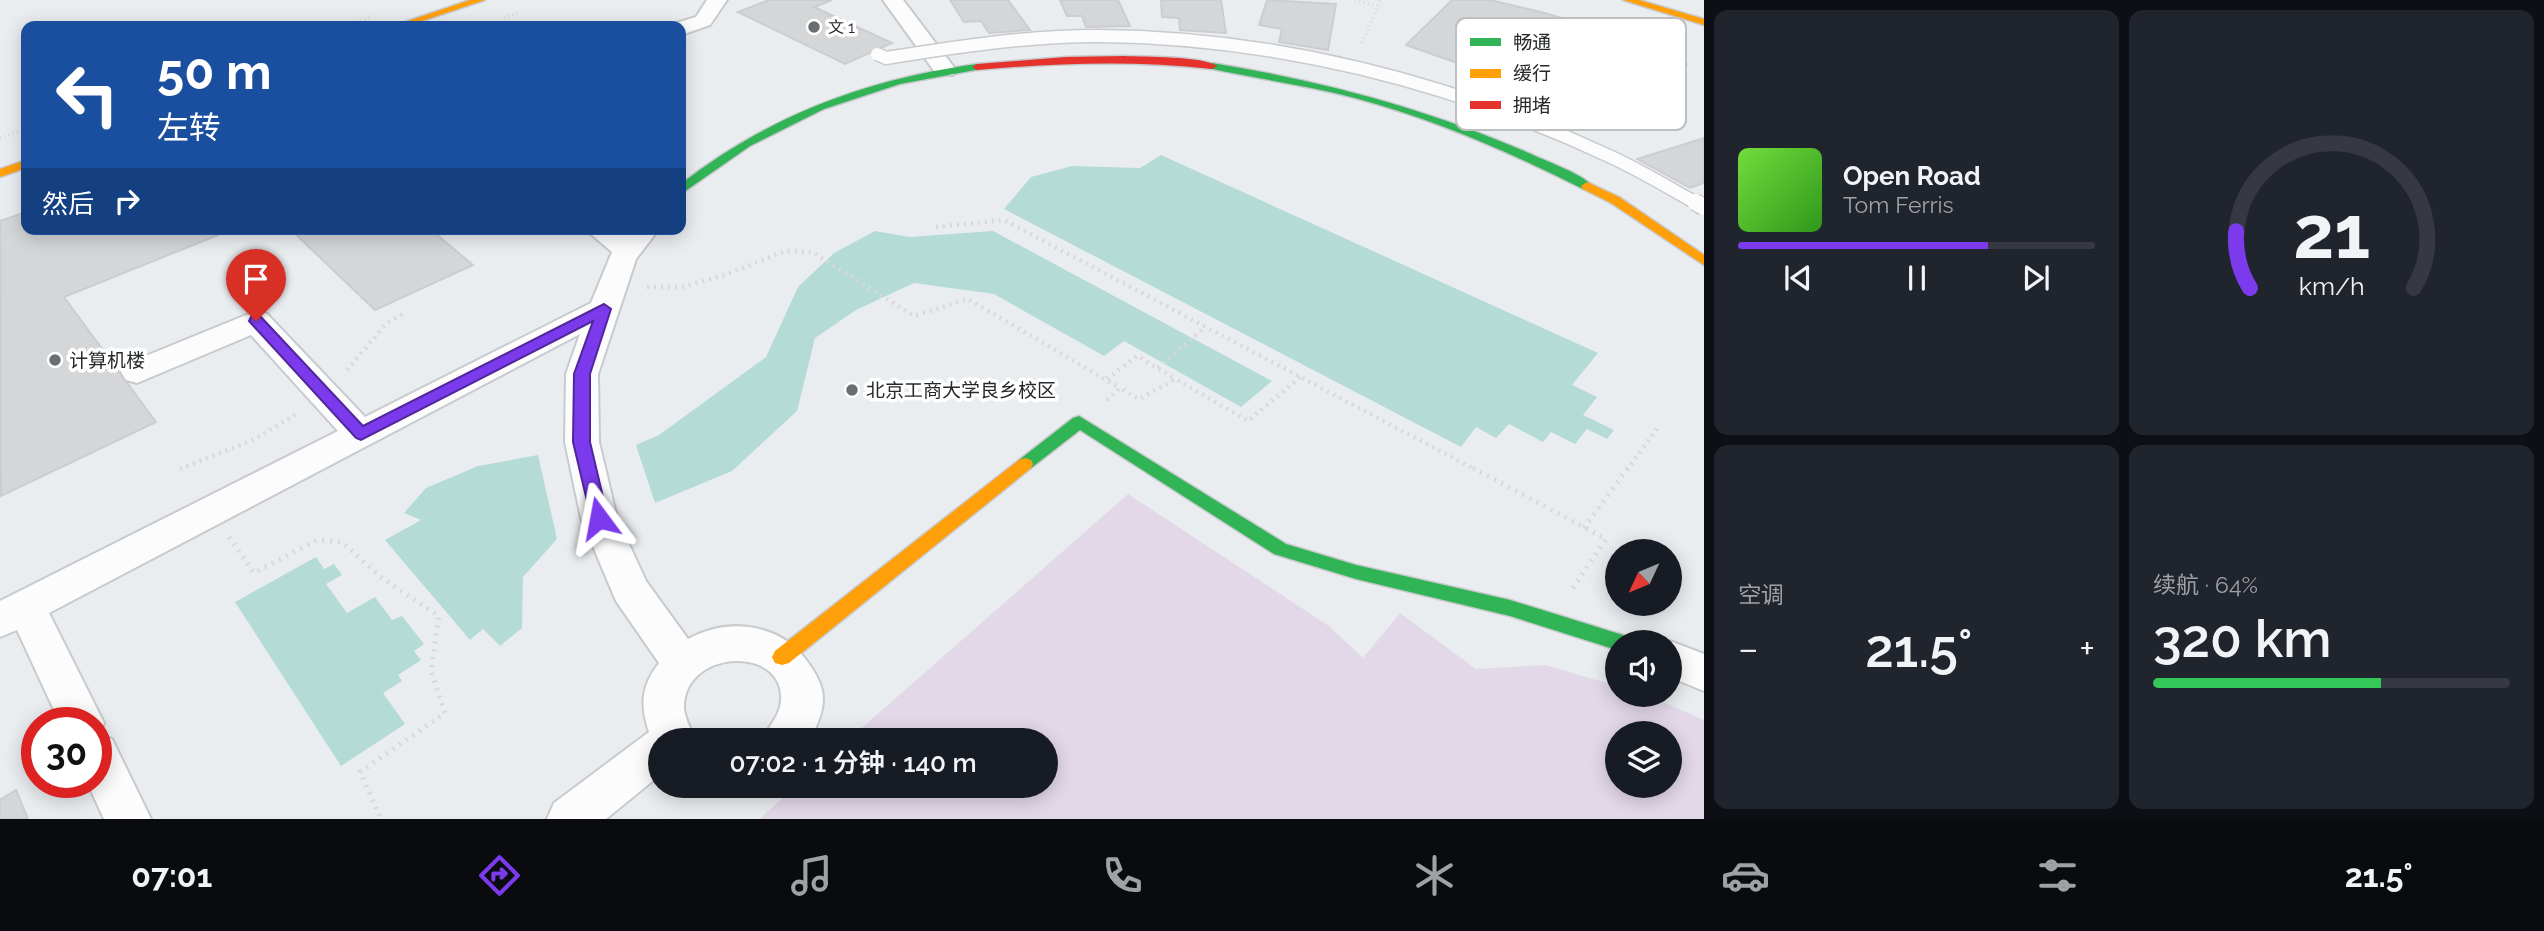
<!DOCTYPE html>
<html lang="zh">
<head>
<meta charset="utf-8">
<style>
  :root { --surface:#171b24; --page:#20242c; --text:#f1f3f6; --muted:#9ea1a6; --line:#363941; --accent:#7c3aed }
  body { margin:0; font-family:Raleway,"Noto Sans SC",sans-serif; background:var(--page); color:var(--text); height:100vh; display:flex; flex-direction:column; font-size:26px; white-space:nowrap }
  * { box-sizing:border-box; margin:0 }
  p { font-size:23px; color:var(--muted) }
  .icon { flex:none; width:38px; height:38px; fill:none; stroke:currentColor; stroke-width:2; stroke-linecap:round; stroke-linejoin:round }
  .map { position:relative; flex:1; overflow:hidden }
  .drawer { display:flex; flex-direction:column; gap:10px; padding:10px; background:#0d0f14; width:840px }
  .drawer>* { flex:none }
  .top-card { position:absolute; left:21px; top:21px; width:665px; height:214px; border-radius:14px; box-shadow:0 4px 18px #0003; background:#1a4fa0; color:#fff; overflow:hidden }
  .needle { width:46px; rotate:226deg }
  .fabs { position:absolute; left:1605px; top:539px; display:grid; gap:14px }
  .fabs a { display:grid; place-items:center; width:77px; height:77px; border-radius:50%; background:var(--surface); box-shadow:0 4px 18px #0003; font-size:35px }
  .speed { position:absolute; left:21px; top:707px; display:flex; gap:14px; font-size:35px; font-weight:700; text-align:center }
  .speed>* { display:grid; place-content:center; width:91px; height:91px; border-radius:50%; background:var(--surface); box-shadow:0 4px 18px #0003; line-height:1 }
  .speed .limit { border:10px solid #d22; background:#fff; color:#111 }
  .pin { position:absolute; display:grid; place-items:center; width:60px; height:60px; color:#fff; margin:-72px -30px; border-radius:50% 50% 50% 0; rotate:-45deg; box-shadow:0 0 7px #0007 }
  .pin .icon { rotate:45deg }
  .me { position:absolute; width:77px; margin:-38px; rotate:347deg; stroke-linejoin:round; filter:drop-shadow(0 0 5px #0008) }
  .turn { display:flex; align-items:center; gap:24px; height:147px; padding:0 21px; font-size:32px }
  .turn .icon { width:91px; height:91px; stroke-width:2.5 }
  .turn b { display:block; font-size:49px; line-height:60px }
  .then { display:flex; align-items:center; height:66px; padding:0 21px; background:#0003; gap:14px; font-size:26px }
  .big { font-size:52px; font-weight:600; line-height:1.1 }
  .drawer .widget { flex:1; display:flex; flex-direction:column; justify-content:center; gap:10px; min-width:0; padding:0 24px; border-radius:14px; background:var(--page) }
  .drawer .dial { align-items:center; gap:0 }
  .dial svg { height:182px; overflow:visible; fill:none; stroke:var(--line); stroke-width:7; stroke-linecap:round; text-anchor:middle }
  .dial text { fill:var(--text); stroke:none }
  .song { display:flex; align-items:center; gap:21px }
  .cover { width:84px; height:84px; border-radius:10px; background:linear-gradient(135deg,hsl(100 70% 55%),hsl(110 70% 35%)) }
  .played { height:7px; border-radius:4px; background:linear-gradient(90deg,var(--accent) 70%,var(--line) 70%) }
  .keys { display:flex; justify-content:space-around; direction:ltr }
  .heat { display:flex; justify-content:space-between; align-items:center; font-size:38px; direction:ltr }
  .charge { height:10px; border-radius:5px; background:linear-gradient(90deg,#34c759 64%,var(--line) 0) }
  .drawer .tiles { flex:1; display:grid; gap:10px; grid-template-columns:repeat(2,1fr) }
  .trip { position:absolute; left:648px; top:728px; width:410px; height:70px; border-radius:35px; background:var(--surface); box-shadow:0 4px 18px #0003; font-weight:600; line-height:70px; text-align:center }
  .menu { display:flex; height:112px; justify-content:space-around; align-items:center; background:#090b0e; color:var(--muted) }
  .menu .icon { width:49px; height:49px }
  .menu .on { color:var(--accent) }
  .menu b { font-size:32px; color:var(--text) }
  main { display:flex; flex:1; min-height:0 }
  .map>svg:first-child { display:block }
  .green { fill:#e3d8e8; fill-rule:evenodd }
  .water { fill:#b4dbd6 }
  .building { fill:#d4d6d8; stroke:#cccdd0; stroke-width:2 }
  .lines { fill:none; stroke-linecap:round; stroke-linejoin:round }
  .street-casing { stroke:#c8cacd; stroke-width:4 }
  .fast-casing { stroke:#c8cacd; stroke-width:3 }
  .slow-casing { stroke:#c8cacd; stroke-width:3 }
  .jam-casing { stroke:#c8cacd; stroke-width:3 }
  .path-far2 { stroke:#d7d9d9; stroke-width:3.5; stroke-dasharray:1 3.5; stroke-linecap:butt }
  .path-far1 { stroke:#d7d9d9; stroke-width:4.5; stroke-dasharray:2 5; stroke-linecap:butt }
  .path { stroke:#d7d9d9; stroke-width:5; stroke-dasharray:2 6; stroke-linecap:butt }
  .street { fill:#fcfcfd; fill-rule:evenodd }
  .fast { fill:#30b455; fill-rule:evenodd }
  .slow { fill:#ff9f0a; fill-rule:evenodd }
  .jam { fill:#e5322d; fill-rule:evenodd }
  .lane-bridge-far1-casing { stroke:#c8cacd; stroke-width:15; stroke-linecap:butt }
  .lane-bridge-casing { stroke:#c8cacd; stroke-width:19; stroke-linecap:butt }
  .lane-bridge-far1 { stroke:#fcfcfd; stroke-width:12 }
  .lane-bridge { stroke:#fcfcfd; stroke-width:16 }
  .route { fill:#7c3aed; stroke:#51269a; stroke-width:2 }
  .poi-dot { fill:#6b6e70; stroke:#fff; stroke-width:2.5 }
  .labels { text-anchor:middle; stroke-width:7; stroke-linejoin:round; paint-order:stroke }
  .far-poi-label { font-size:16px; fill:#26292b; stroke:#fff; text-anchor:start }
  .poi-label { font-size:19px; fill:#26292b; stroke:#fff; text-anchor:start }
  .key { fill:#fff; stroke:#bebfbf; stroke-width:2 }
  .key-label { font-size:19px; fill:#26292b }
</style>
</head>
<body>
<main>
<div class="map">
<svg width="1704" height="819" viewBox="0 0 1704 819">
  <rect width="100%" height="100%" fill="#eaedf0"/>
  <path class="green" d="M 1128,494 L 1329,626 L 1363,658 L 1400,613 L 1476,669 L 1545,665 L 1617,686 L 1617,695 L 1648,695 L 1704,720 L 1704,819 L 759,819 L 797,786 L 1045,786 L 1045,740 L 848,740 ZM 1670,733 L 1670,786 L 1617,786 L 1617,733 Z"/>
  <g class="water">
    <polygon points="1161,155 1598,353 1572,385 1597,397 1583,415 1614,430 1607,439 1587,429 1575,444 1551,432 1543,442 1509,424 1496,438 1476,427 1461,447 1004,209 1031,177 1072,166 1140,168"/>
    <polygon points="875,231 909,237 993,231 1272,381 1241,407 1124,341 1104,356 994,294 914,283 856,310 815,338 797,411 732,471 655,503 636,445 659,435 766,357 798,287 834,253"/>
    <polygon points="538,455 557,539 523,577 522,628 500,646 483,629 470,640 385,540 421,520 404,513 426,488 478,466"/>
    <polygon points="316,557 324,569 334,564 342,575 326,584 347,613 375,597 392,620 402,616 424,644 414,651 421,660 398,675 402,681 383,693 405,724 341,766 235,602"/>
  </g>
  <g class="building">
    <polygon points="769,0 832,0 814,7 892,43 845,64 738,12"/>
    <polygon points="950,0 1008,0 1030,30 989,33 981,21 964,22"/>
    <polygon points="1060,0 1118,0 1130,26 1086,27 1082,16 1067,16"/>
    <polygon points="1161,0 1221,0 1226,33 1180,30 1179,18 1162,17"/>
    <polygon points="1267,0 1336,4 1328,50 1279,42 1282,29 1259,25"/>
    <polygon points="1452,0 1490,0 1541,12 1604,30 1687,64 1594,111 1406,45"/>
    <polygon points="1704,138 1704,183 1690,188 1637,159"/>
    <polygon points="26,212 26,229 59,229 62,233 72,229 233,229 64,297 156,422 1,496 0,221"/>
    <polygon points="290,229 430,229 473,265 375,310"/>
    <polygon points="16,790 28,819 0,819 0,800"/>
  </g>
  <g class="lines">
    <defs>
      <g id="street">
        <polygon points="707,0 727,0 710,25 681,35 681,26 673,24 696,17"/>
        <polygon points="883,0 903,0 956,70 953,75 937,75"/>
        <path d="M 585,229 L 617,229 L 625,235 L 630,229 L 659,229 L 636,259 L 598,374 L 599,442 L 617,518 L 646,581 L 688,639 C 730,616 783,624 809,664 C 816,674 823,686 823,699 C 823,714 816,728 809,740 L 762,740 C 768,727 780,716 781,701 C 785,644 682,649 684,709 C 685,719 692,731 695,740 L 660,740 L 660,775 L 606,819 L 547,819 L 554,803 L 649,732 C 640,705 641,686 659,663 L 616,601 L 581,518 L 565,442 L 566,374 L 580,334 L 49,613 L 104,723 L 99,734 L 112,739 L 151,819 L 104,819 L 87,782 L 96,782 L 96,723 L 60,723 L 17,630 L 0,637 L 0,601 L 338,431 L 251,335 L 137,383 L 126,380 L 121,372 L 126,364 L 256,311 L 267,314 L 365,417 L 591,303 L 612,252 Z"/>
        <polygon points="1670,641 1704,654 1704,691 1670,677 1668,642"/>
      </g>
      <g id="fast">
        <path d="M 1212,63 C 1323,81 1428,109 1531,154 C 1550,163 1578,172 1593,186 L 1587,190 L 1583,189 C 1509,152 1434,119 1355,98 C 1306,85 1257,79 1208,68 L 1207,66 Z"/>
        <path d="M 977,64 L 981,65 L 981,69 L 900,84 L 824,109 L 750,146 L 681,194 L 681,184 C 768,116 867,79 977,64 Z"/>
        <polygon points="1079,416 1286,544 1356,565 1510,600 1626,636 1629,642 1617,642 1617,650 1510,616 1356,579 1274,554 1080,430 1031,468 1019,468 1017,464 1019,460 1073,418"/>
      </g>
      <g id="slow">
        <polygon points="470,0 485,0 407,26 393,26"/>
        <polygon points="1623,0 1639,0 1704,19 1704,25"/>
        <polygon points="26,160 26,168 0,177 0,169"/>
        <polygon points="1587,182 1619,197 1704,255 1704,265 1611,203 1583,189 1581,186"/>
        <polygon points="1025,458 1031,460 1033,464 1031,468 789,663 782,665 775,663 772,657 775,651 1019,460"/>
      </g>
      <path id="jam" d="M 1124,56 C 1144,57 1203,56 1217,66 L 1212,69 C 1133,60 1056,63 977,70 L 972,67 L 977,64 L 1066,57 Z"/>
    </defs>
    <use href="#street" class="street-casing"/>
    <use href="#fast" class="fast-casing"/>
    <use href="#slow" class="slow-casing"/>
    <use href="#jam" class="jam-casing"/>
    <g class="path-far2">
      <polyline points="1355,0 1377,6"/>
      <polyline points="504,18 518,13"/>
      <polyline points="343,26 371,17"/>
      <polyline points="1362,43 1380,0"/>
      <polyline points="0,138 26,129"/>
    </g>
    <g class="path-far1">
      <polyline points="936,227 1004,220 1476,470"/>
      <polyline points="647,287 682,287 725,275 785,251 812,252 914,316 968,299 1120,388"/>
      <polyline points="1158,368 1205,327"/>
      <polyline points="347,370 387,323 405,313"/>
      <polyline points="1107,379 1137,356 1176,379"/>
      <polyline points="1107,400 1120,388 1139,399 1176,379 1248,421 1300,377"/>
      <polyline points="180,469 255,439 296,414"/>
      <polyline points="1627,470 1659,426"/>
    </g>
    <g class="path">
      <polyline points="1473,468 1606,539 1573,588"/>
      <polyline points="1584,528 1628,468"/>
      <polyline points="229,537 254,573 317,540 342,542 383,579 439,616 431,671 445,713 360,772 381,819"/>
    </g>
    <use href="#street" class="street"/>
    <use href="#fast" class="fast"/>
    <use href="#slow" class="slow"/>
    <use href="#jam" class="jam"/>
    <defs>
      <path id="lane-bridge-far1" d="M 877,54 L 886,58 C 956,47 1026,36 1097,36 C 1275,37 1449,81 1609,156 C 1640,170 1669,188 1698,204"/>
      <polyline id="lane-bridge" points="1695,202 1704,207"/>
    </defs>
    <use href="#lane-bridge-far1" class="lane-bridge-far1-casing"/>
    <use href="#lane-bridge" class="lane-bridge-casing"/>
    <use href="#lane-bridge-far1" class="lane-bridge-far1"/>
    <use href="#lane-bridge" class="lane-bridge"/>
  </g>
  <polygon class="route" points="604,304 611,309 590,374 590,442 608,518 599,525 591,518 573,442 574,374 593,321 361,440 356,438 249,321 251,317 261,317 363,426"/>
  <g class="poi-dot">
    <circle cx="814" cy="27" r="7"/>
    <circle cx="55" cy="360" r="7"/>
    <circle cx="852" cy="390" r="7"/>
  </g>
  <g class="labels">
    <g class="far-poi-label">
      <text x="828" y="33">文 1</text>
    </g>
    <g class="poi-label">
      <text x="69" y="367">计算机楼</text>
      <text x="866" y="397">北京工商大学良乡校区</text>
    </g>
  </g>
  <rect x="1456" y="18" width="230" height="112" rx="10" class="key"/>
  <rect x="1470" y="38" width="31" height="8" fill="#30b455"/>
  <rect x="1470" y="69" width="31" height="9" fill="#ff9f0a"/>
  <rect x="1470" y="101" width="31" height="8" fill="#e5322d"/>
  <g class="key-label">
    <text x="1513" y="49">畅通</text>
    <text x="1513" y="80">缓行</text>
    <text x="1513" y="112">拥堵</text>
  </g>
</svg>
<div class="fabs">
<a><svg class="needle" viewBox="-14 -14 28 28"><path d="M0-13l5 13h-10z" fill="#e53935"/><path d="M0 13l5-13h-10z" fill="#9ea1a6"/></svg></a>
<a><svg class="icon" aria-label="sound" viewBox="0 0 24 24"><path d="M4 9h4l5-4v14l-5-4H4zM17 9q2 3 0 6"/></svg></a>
<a><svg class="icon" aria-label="layers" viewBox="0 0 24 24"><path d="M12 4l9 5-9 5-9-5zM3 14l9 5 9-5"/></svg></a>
</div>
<div class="speed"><div class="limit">30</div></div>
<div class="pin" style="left:256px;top:321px;background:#d93025"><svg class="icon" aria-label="arrive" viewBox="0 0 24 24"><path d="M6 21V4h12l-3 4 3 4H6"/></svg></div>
<svg class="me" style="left:599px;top:518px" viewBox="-20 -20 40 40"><path d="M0-17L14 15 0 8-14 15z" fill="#7c3aed" stroke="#fff" stroke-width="4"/></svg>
<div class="trip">07:02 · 1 分钟 · 140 m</div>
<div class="top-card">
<div class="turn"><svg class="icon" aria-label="left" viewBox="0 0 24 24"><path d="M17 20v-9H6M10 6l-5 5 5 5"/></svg><div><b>50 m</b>左转</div></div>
<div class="then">然后<svg class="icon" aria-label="right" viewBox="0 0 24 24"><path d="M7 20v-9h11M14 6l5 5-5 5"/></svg></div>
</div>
</div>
<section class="drawer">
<div class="tiles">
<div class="widget">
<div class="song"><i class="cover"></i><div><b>Open Road</b><p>Tom Ferris</p></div></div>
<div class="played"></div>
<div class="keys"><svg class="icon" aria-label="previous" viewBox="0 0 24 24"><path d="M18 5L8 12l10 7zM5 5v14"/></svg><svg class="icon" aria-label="pause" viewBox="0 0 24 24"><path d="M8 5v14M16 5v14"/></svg><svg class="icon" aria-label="next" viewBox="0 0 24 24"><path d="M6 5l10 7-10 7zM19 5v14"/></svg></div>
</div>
<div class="widget dial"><svg viewBox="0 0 100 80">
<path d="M14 69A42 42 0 1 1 86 69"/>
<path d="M14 69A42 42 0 0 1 8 44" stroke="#7c3aed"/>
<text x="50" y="56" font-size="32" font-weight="700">21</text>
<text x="50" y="72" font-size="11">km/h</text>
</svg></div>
<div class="widget"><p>空调</p>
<div class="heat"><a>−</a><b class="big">21.5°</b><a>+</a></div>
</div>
<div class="widget"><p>续航 · 64%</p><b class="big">320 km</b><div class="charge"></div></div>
</div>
</section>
</main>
<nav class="menu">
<b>07:01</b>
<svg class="icon on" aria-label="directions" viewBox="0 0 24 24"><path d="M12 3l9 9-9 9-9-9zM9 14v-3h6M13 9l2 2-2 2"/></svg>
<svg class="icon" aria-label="music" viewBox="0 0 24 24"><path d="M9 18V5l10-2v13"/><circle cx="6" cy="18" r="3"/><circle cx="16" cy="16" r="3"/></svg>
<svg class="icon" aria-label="phone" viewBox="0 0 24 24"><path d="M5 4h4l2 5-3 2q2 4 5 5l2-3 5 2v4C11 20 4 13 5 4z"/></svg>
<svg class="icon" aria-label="climate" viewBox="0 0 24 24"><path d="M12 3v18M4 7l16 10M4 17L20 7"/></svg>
<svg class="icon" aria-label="car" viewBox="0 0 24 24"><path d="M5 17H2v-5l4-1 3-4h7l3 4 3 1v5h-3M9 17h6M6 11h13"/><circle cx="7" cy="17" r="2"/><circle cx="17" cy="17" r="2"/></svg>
<svg class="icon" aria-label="filters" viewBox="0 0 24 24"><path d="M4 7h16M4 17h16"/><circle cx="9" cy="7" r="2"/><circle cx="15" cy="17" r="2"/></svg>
<b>21.5°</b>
</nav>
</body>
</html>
